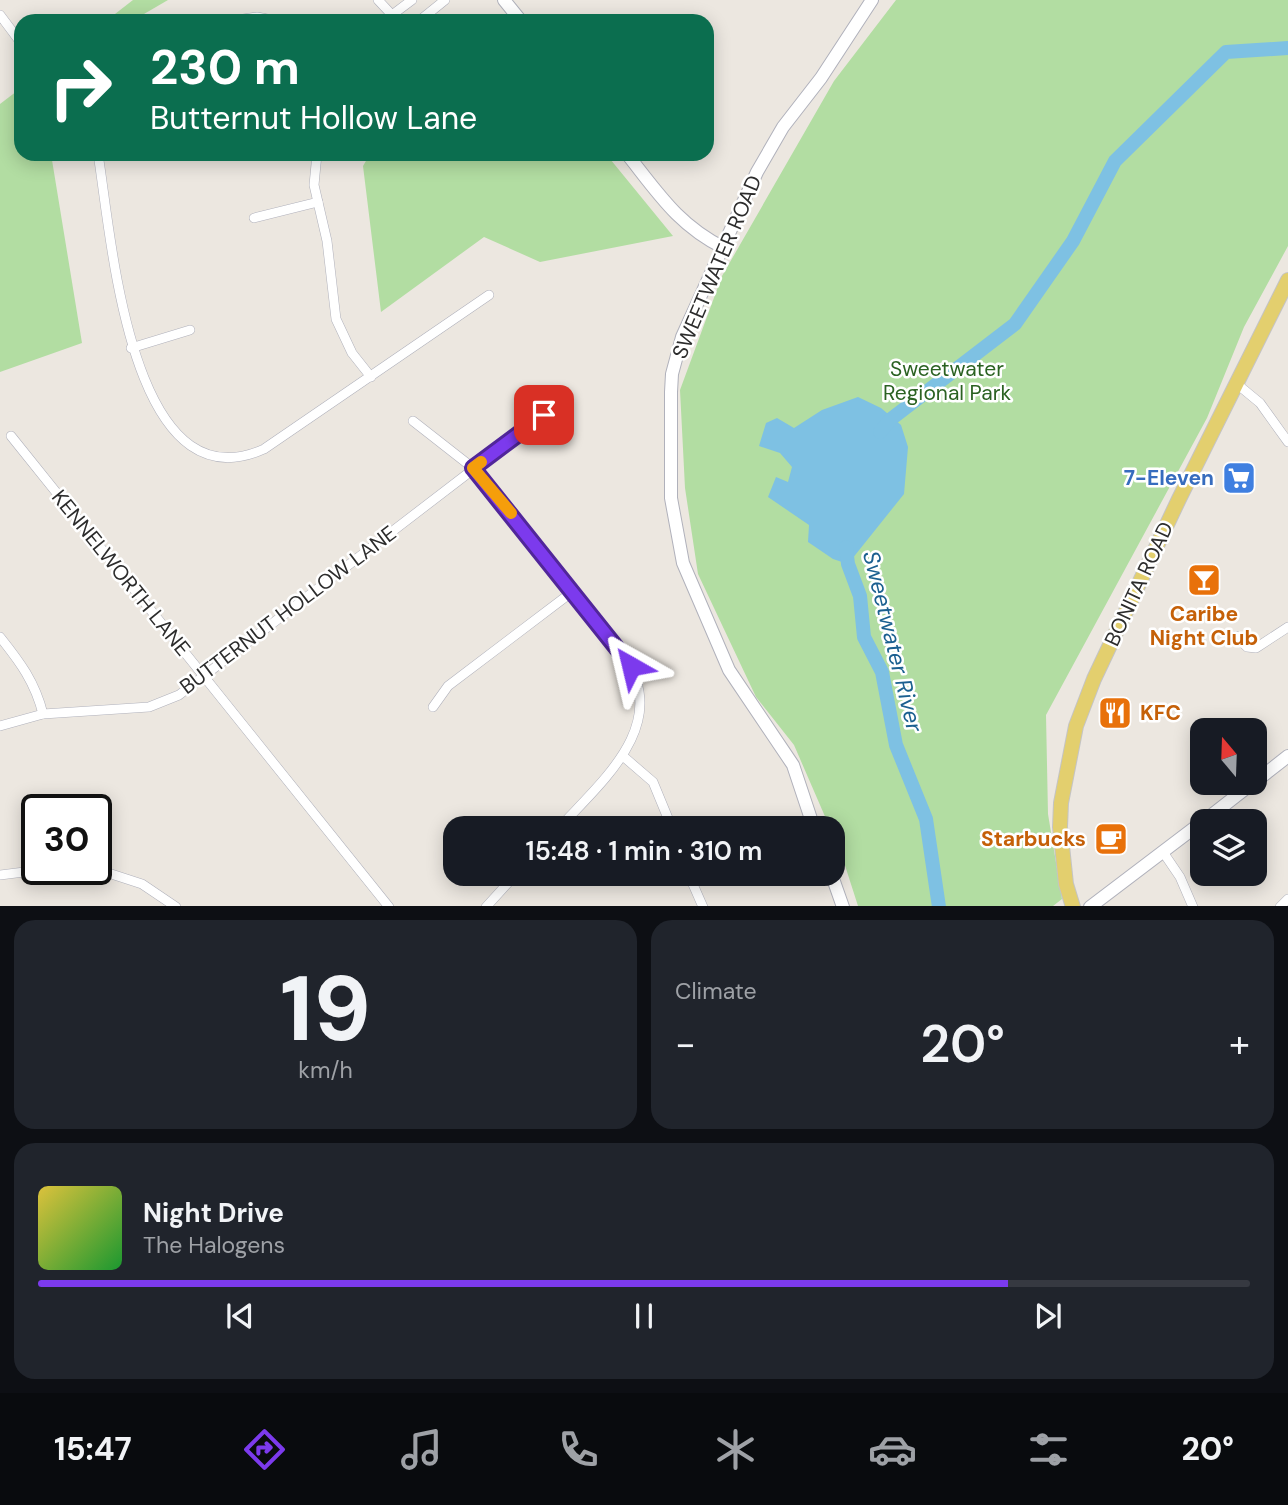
<!DOCTYPE html>
<html lang="en">
<head>
<meta charset="utf-8">
<style>
  :root { --surface:#171b24; --page:#20242c; --text:#f1f3f6; --muted:#9ea1a6; --line:#363941; --accent:#7c3aed }
  body { margin:0; font-family:"DM Sans",sans-serif; background:var(--page); color:var(--text); height:100vh; display:flex; flex-direction:column; font-size:26px; white-space:nowrap }
  * { box-sizing:border-box; margin:0 }
  p { font-size:23px; color:var(--muted) }
  .icon { flex:none; width:38px; height:38px; fill:none; stroke:currentColor; stroke-width:2; stroke-linecap:round; stroke-linejoin:round }
  .map { position:relative; height:906px; overflow:hidden }
  .drawer { display:flex; flex-direction:column; gap:14px; padding:14px; background:#0d0f14; flex:1 }
  .drawer>* { flex:none }
  .hud { position:absolute; left:14px; top:14px; width:700px; height:147px; border-radius:21px; box-shadow:0 4px 18px #0003; background:#0b6e4f; color:#fff; overflow:hidden }
  .needle { width:46px; rotate:341deg }
  .fabs { position:absolute; left:1190px; top:718px; display:grid; gap:14px }
  .fabs a { display:grid; place-items:center; width:77px; height:77px; border-radius:14px; background:var(--surface); box-shadow:0 4px 18px #0003; font-size:35px }
  .speed { position:absolute; left:21px; top:794px; display:flex; gap:14px; font-size:35px; font-weight:700; text-align:center }
  .speed>* { display:grid; place-content:center; width:91px; height:91px; border-radius:50%; background:var(--surface); box-shadow:0 4px 18px #0003; line-height:1 }
  .speed .limit { border:4px solid #111; border-radius:10px; background:#fff; color:#111 }
  .pin { position:absolute; display:grid; place-items:center; width:60px; height:60px; color:#fff; margin:-30px; border-radius:14px; box-shadow:0 4px 10px #0006 }
  .me { position:absolute; width:77px; margin:-38px; rotate:323deg; stroke-linejoin:round; filter:drop-shadow(0 0 5px #0008) }
  .turn { display:flex; align-items:center; gap:24px; height:147px; padding:0 21px; font-size:32px }
  .turn .icon { width:91px; height:91px; stroke-width:2.5 }
  .turn b { display:block; font-size:49px; line-height:60px }
  .big { font-size:52px; font-weight:600; line-height:1.1 }
  .drawer .tile { flex:1; display:flex; flex-direction:column; justify-content:center; gap:10px; min-width:0; padding:0 24px; border-radius:21px; background:var(--page) }
  .drawer .dial { align-items:center; gap:0 }
  .dial b { font-size:91px; line-height:1 }
  .song { display:flex; align-items:center; gap:21px }
  .cover { width:84px; height:84px; border-radius:10px; background:linear-gradient(135deg,hsl(50 70% 55%),hsl(130 70% 35%)) }
  .played { height:7px; border-radius:4px; background:linear-gradient(90deg,var(--accent) 80%,var(--line) 80%) }
  .keys { display:flex; justify-content:space-around; direction:ltr }
  .heat { display:flex; justify-content:space-between; align-items:center; font-size:38px; direction:ltr }
  .drawer .tiles { flex:1; display:grid; gap:14px; grid-template-columns:1fr 1fr }
  .tile:last-child { grid-column:span 2 }
  .trip { position:absolute; left:443px; top:816px; width:402px; height:70px; border-radius:21px; background:var(--surface); box-shadow:0 4px 18px #0003; font-weight:600; line-height:70px; text-align:center }
  .dock { display:flex; height:112px; justify-content:space-around; align-items:center; background:#090b0e; color:var(--muted) }
  .dock .icon { width:49px; height:49px }
  .dock .current { color:var(--accent) }
  .dock b { font-size:32px; color:var(--text) }
  .map>svg:first-child { display:block }
  .green { fill:#b2dda2 }
  .water { fill:#7ec1e3 }
  .lines { fill:none; stroke-linecap:round; stroke-linejoin:round }
  .river { stroke:#7ec1e3; stroke-width:14 }
  .street-casing { stroke:#b0b1bb; stroke-width:10 }
  .secondary-casing { stroke:#b0b1bb; stroke-width:14 }
  .primary-casing { stroke:#c4c4c4; stroke-width:16 }
  .street { stroke:#fff; stroke-width:9 }
  .secondary { stroke:#fff; stroke-width:12 }
  .primary { stroke:#e3cf6e; stroke-width:14 }
  .route-casing { stroke:#51269a; stroke-width:18 }
  .route { stroke:#7c3aed; stroke-width:12 }
  .slow { stroke:#f59e0b; stroke-width:12 }
  .labels { text-anchor:middle; stroke-width:5; stroke-linejoin:round; paint-order:stroke }
  .street-label { font-size:21px; fill:#2c2c2c; stroke:#fff }
  .park-label { font-size:21px; fill:#2b6222; stroke:#fff }
  .shop-label { font-size:21px; font-weight:bold; fill:#366cbe; stroke:#fff; text-anchor:end }
  .food-label { font-size:21px; font-weight:bold; fill:#c56008; stroke:#fff }
  .water-label { font-size:23px; font-style:italic; fill:#1b6090; stroke:#fff }
</style>
</head>
<body>
<div class="map">
<svg width="1288" height="907" viewBox="0 0 1288 907">
  <rect width="100%" height="100%" fill="#ece7e0"/>
  <g class="green">
    <polygon points="133,0 168,0 132,21 106,21"/>
    <polygon points="896,0 1288,0 1288,246 1244,327 1207,418 1046,715 1048,814 1062,899 1053,906 858,906 833,828 830,828 794,745 756,697 698,574 685,488 680,390 722,276 834,81"/>
    <polygon points="21,88 21,154 51,154 82,343 0,372 0,104"/>
    <polygon points="370,154 606,154 673,236 540,262 484,237 381,312 363,166"/>
  </g>
  <polygon class="water" points="858,397 881,408 901,425 908,447 904,494 848,564 833,559 808,542 809,525 768,497 776,477 788,482 792,467 780,453 759,446 766,423 777,418 794,428 822,410"/>
  <g class="lines">
    <g class="river">
      <polyline points="880,432 891,419 1015,324 1073,241 1115,161 1226,52 1288,48"/>
      <polyline points="846,547 848,564 860,596 864,637 882,672 896,745 926,819 939,907"/>
    </g>
    <defs>
      <g id="street">
        <polyline points="378,0 392,15 412,0"/>
        <polyline points="0,15 21,43"/>
        <polyline points="230,21 257,17 277,21"/>
        <polyline points="419,21 445,0"/>
        <path d="M 98,154 C 111,231 129,510 264,449 L 489,295"/>
        <polyline points="317,154 314,185 327,241 336,319 352,353 371,377"/>
        <polyline points="254,218 318,202"/>
        <polyline points="131,348 190,330"/>
        <polyline points="1237,384 1260,403 1288,442"/>
        <path d="M 413,421 L 473,468 L 624,657 C 672,724 601,782 559,828"/>
        <polyline points="11,436 389,907"/>
        <polyline points="1236,636 1247,647 1256,648 1288,627"/>
        <path d="M 0,637 C 20,662 35,682 43,714"/>
        <polyline points="433,707 448,686 572,592"/>
        <polyline points="0,726 43,714 149,707 179,695 544,415"/>
        <polyline points="624,757 653,782 672,828"/>
        <polyline points="1163,852 1180,877 1193,907"/>
        <polyline points="96,869 142,884 176,907"/>
        <polyline points="688,873 703,907"/>
        <polyline points="0,875 40,870"/>
        <polyline points="486,907 517,873"/>
        <polyline points="1280,907 1288,899"/>
      </g>
      <g id="secondary">
        <polyline points="504,0 521,21"/>
        <path d="M 627,154 C 658,193 678,225 724,248"/>
        <polyline points="1255,782 1288,756"/>
        <polyline points="1204,821 1254,782"/>
        <polyline points="814,828 793,765 729,670 683,563 671,498 671,392 672,374 682,337 757,172 783,127 821,78 872,0"/>
        <polyline points="831,873 843,907"/>
        <polyline points="1090,907 1202,822"/>
      </g>
      <polyline id="primary" points="1073,907 1066,884 1060,827 1061,803 1076,726 1094,679 1179,499 1288,280"/>
    </defs>
    <use href="#street" class="street-casing"/>
    <use href="#secondary" class="secondary-casing"/>
    <use href="#primary" class="primary-casing"/>
    <use href="#street" class="street"/>
    <use href="#secondary" class="secondary"/>
    <use href="#primary" class="primary"/>
  </g>
  <g class="lines">
    <defs>
      <polyline id="route" points="544,415 473,468 631,666"/>
    </defs>
    <use href="#route" class="route-casing"/>
    <use href="#route" class="route"/>
    <polyline class="slow" points="481,462 473,468 511,513"/>
  </g>
  <defs>
    <symbol id="supermarket-square" viewBox="-11 -11 22 22"><rect x="-9" y="-9" width="18" height="18" rx="4" fill="#3f7fe0" stroke="#fff"/><path d="M-6-5.5h2.5l.6 2H6L4.5 2H-2.5L-4.4-4H-6ZM-1.5 3.2a1.3 1.3 0 1 0 .1 0ZM3 3.2a1.3 1.3 0 1 0 .1 0Z" fill="#fff"/></symbol>
    <symbol id="bar-square" viewBox="-11 -11 22 22"><rect x="-9" y="-9" width="18" height="18" rx="4" fill="#e8710a" stroke="#fff"/><path d="M-6-5H6L.8 .8V4.5H3.5V6h-7V4.5H-.8V.8Z" fill="#fff"/></symbol>
    <symbol id="restaurant-square" viewBox="-11 -11 22 22"><rect x="-9" y="-9" width="18" height="18" rx="4" fill="#e8710a" stroke="#fff"/><path d="M-5-6h1v4h1v-4h1v4h1v-4h1v5L-1.5 .5V6h-2V.5L-5-1ZM5-6V6H3V1.5H1.5Q1.5-4 5-6Z" fill="#fff"/></symbol>
    <symbol id="cafe-square" viewBox="-11 -11 22 22"><rect x="-9" y="-9" width="18" height="18" rx="4" fill="#e8710a" stroke="#fff"/><path d="M-5.5-4.5H6V0H3Q3 3.5 0 3.5H-2.5Q-5.5 3.5-5.5 0ZM3-3.2v2h1.7v-2ZM-6 4.5H4V6H-6Z" fill="#fff"/></symbol>
  </defs>
  <g fill-rule="evenodd">
    <use href="#supermarket-square" x="1220" y="459" width="38" height="38"/>
    <use href="#bar-square" x="1185" y="561" width="38" height="38"/>
    <use href="#restaurant-square" x="1096" y="694" width="38" height="38"/>
    <use href="#cafe-square" x="1092" y="820" width="38" height="38"/>
  </g>
  <g class="labels">
    <g class="street-label">
      <text transform="translate(717 267) rotate(-67)" y="7">SWEETWATER ROAD</text>
      <text transform="translate(121 573) rotate(51)" y="7">KENNELWORTH LANE</text>
      <text transform="translate(1139 584) rotate(-65)" y="7">BONITA ROAD</text>
      <text transform="translate(288 610) rotate(-37)" y="7">BUTTERNUT HOLLOW LANE</text>
    </g>
    <g class="park-label">
      <text x="947" y="376">Sweetwater<tspan x="947" dy="24">Regional Park</tspan></text>
    </g>
    <g class="shop-label">
      <text x="1214" y="485">7-Eleven</text>
    </g>
    <g class="food-label">
      <text x="1204" y="621">Caribe<tspan x="1204" dy="24">Night Club</tspan></text>
      <text x="1140" y="720" text-anchor="start">KFC</text>
      <text x="1086" y="846" text-anchor="end">Starbucks</text>
    </g>
    <g class="water-label">
      <text transform="translate(893 641) rotate(76)" y="8">Sweetwater River</text>
    </g>
  </g>
</svg>
<div class="fabs">
<a><svg class="needle" viewBox="-14 -14 28 28"><path d="M0-13l5 13h-10z" fill="#e53935"/><path d="M0 13l5-13h-10z" fill="#9ea1a6"/></svg></a>
<a><svg class="icon" aria-label="layers" viewBox="0 0 24 24"><path d="M12 4l9 5-9 5-9-5zM3 14l9 5 9-5"/></svg></a>
</div>
<div class="speed"><div class="limit">30</div></div>
<div class="pin" style="left:544px;top:415px;background:#d93025"><svg class="icon" aria-label="arrive" viewBox="0 0 24 24"><path d="M6 21V4h12l-3 4 3 4H6"/></svg></div>
<svg class="me" style="left:631px;top:666px" viewBox="-20 -20 40 40"><path d="M0-17L14 15 0 8-14 15z" fill="#7c3aed" stroke="#fff" stroke-width="4"/></svg>
<div class="trip">15:48 · 1 min · 310 m</div>
<div class="hud">
<div class="turn"><svg class="icon" aria-label="right" viewBox="0 0 24 24"><path d="M7 20v-9h11M14 6l5 5-5 5"/></svg><div><b>230 m</b>Butternut Hollow Lane</div></div>
</div>
</div>
<section class="drawer">
<div class="tiles">
<div class="tile dial"><b>19</b><p>km/h</p></div>
<div class="tile"><p>Climate</p>
<div class="heat"><a>−</a><b class="big">20°</b><a>+</a></div>
</div>
<div class="tile">
<div class="song"><i class="cover"></i><div><b>Night Drive</b><p>The Halogens</p></div></div>
<div class="played"></div>
<div class="keys"><svg class="icon" aria-label="previous" viewBox="0 0 24 24"><path d="M18 5L8 12l10 7zM5 5v14"/></svg><svg class="icon" aria-label="pause" viewBox="0 0 24 24"><path d="M8 5v14M16 5v14"/></svg><svg class="icon" aria-label="next" viewBox="0 0 24 24"><path d="M6 5l10 7-10 7zM19 5v14"/></svg></div>
</div>
</div>
</section>
<nav class="dock">
<b>15:47</b>
<svg class="icon current" aria-label="directions" viewBox="0 0 24 24"><path d="M12 3l9 9-9 9-9-9zM9 14v-3h6M13 9l2 2-2 2"/></svg>
<svg class="icon" aria-label="music" viewBox="0 0 24 24"><path d="M9 18V5l10-2v13"/><circle cx="6" cy="18" r="3"/><circle cx="16" cy="16" r="3"/></svg>
<svg class="icon" aria-label="phone" viewBox="0 0 24 24"><path d="M5 4h4l2 5-3 2q2 4 5 5l2-3 5 2v4C11 20 4 13 5 4z"/></svg>
<svg class="icon" aria-label="climate" viewBox="0 0 24 24"><path d="M12 3v18M4 7l16 10M4 17L20 7"/></svg>
<svg class="icon" aria-label="car" viewBox="0 0 24 24"><path d="M5 17H2v-5l4-1 3-4h7l3 4 3 1v5h-3M9 17h6M6 11h13"/><circle cx="7" cy="17" r="2"/><circle cx="17" cy="17" r="2"/></svg>
<svg class="icon" aria-label="filters" viewBox="0 0 24 24"><path d="M4 7h16M4 17h16"/><circle cx="9" cy="7" r="2"/><circle cx="15" cy="17" r="2"/></svg>
<b>20°</b>
</nav>
</body>
</html>
